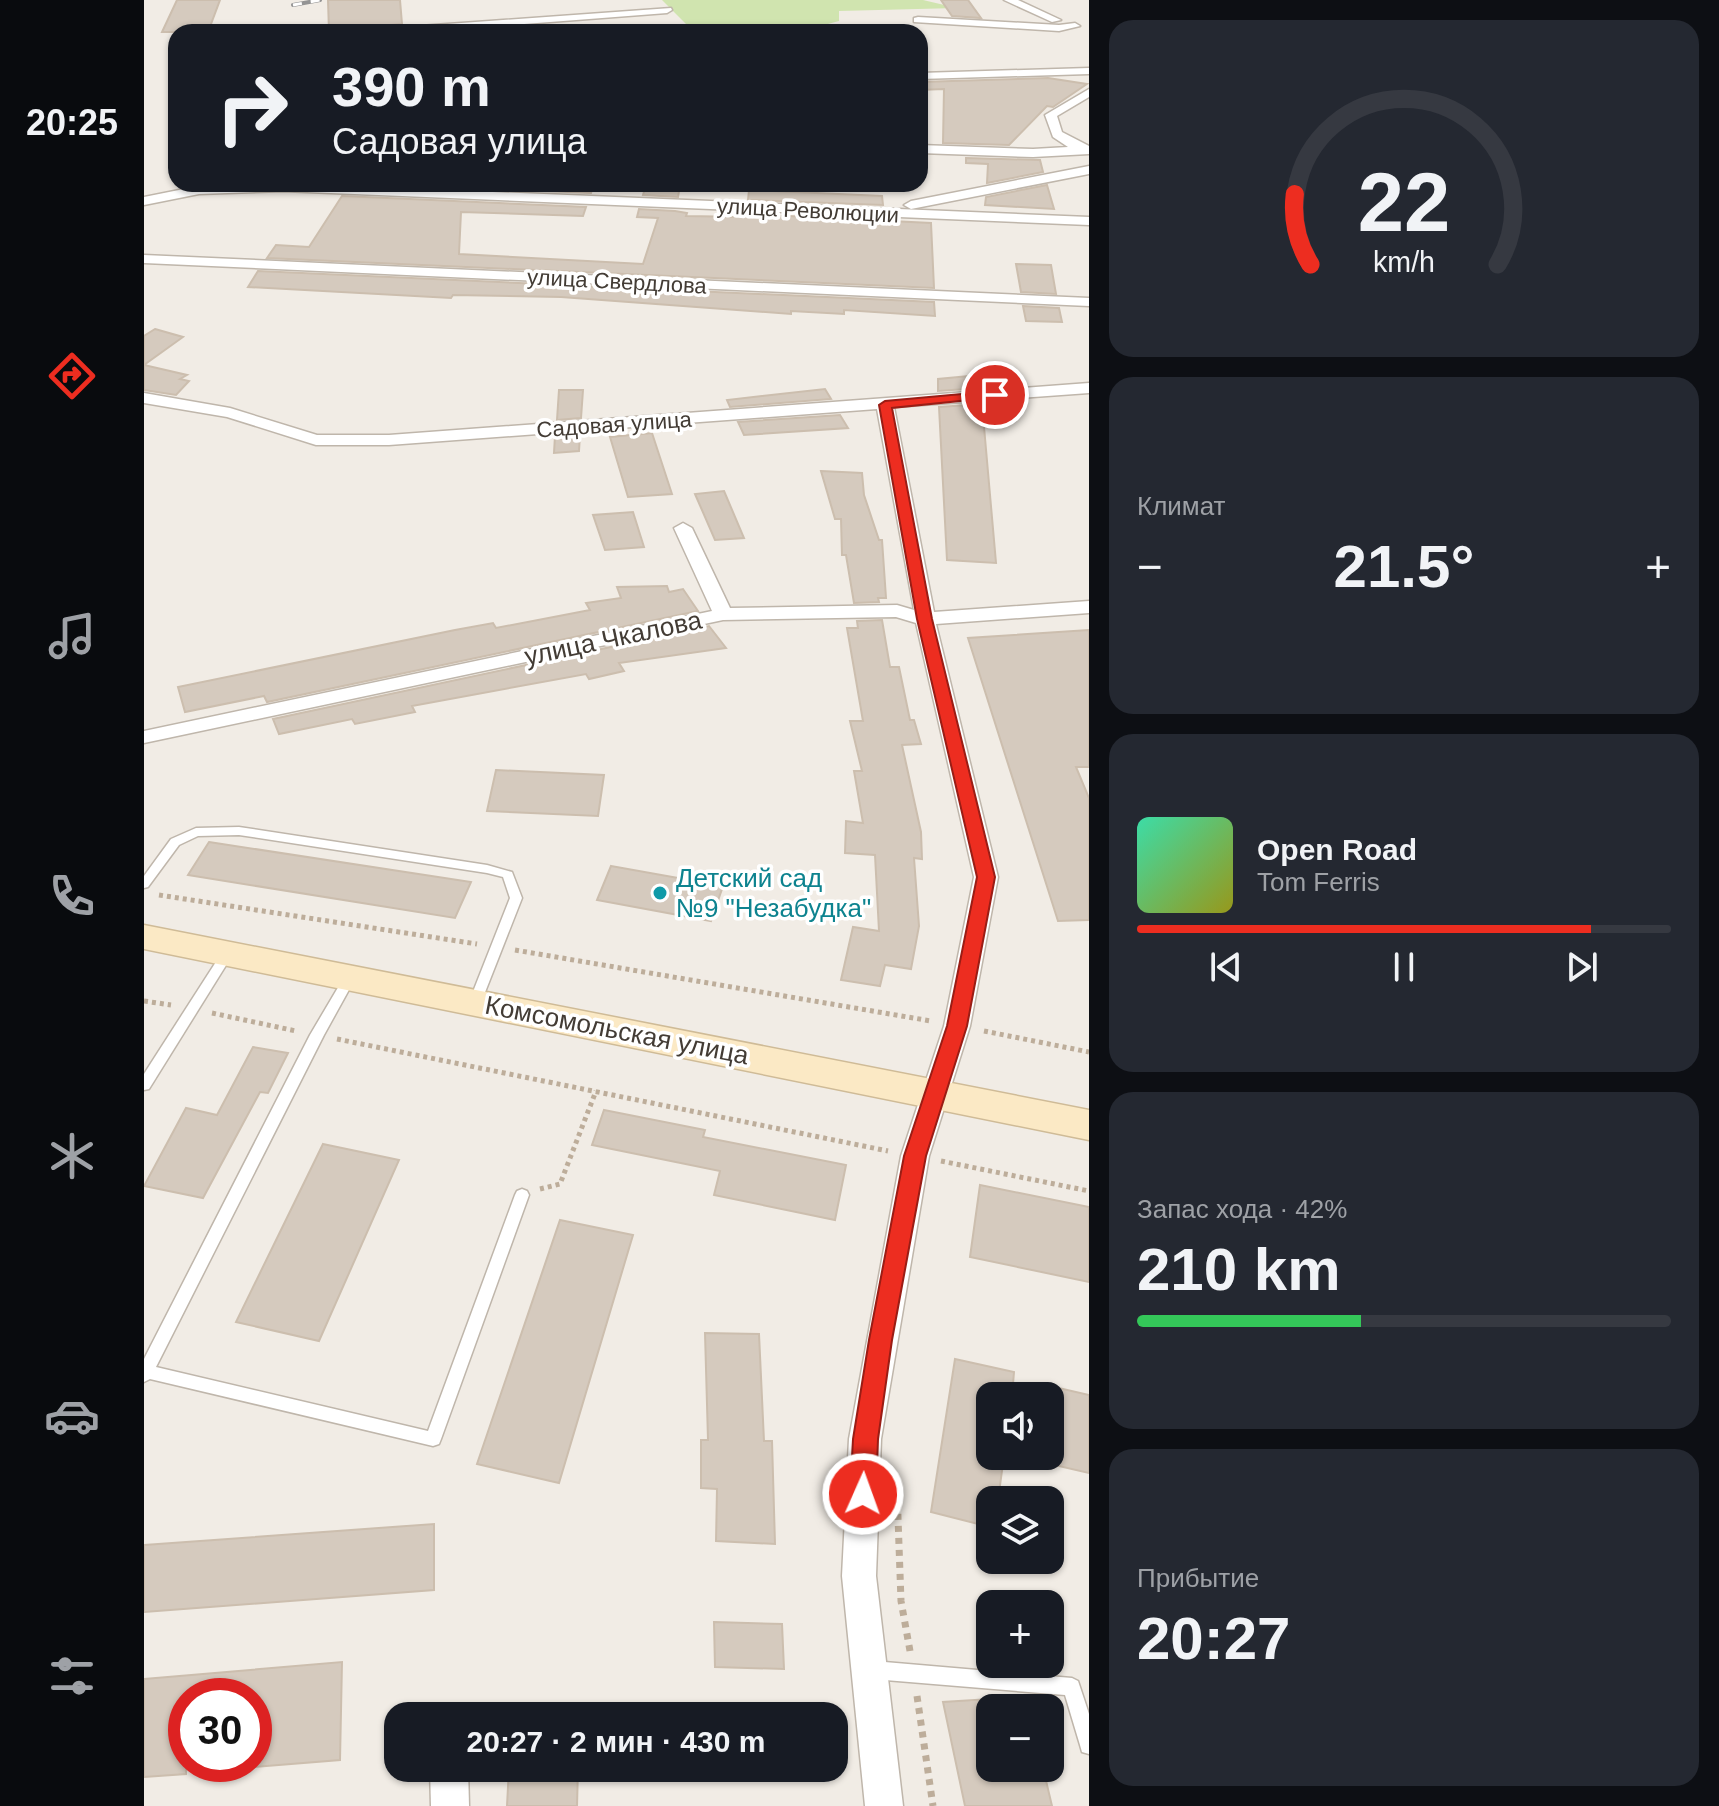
<!DOCTYPE html>
<html lang="ru">
<head>
<meta charset="utf-8">
<style>
  :root { --surface:#171b24; --page:#242831; --text:#f1f3f6; --muted:#9ea1a6; --line:#363941; --accent:#ed2d20 }
  body { margin:0; font-family:Arial,sans-serif; background:var(--page); color:var(--text); height:100vh; display:flex; flex-direction:column; font-size:30px; white-space:nowrap }
  * { box-sizing:border-box; margin:0 }
  p { font-size:26px; color:var(--muted) }
  .icon { flex:none; width:44px; height:44px; fill:none; stroke:currentColor; stroke-width:2; stroke-linecap:round; stroke-linejoin:round }
  .map { position:relative; flex:1; overflow:hidden }
  .details { display:flex; flex-direction:column; gap:20px; padding:20px; background:#0d0f14; width:630px }
  .details>* { flex:none }
  .banner { position:absolute; left:24px; top:24px; width:760px; height:168px; border-radius:24px; box-shadow:0 2px 6px #0004; background:#171b24; color:var(--text); overflow:hidden }
  .controls { position:absolute; left:832px; top:1382px; display:grid; gap:16px }
  .controls a { display:grid; place-items:center; width:88px; height:88px; border-radius:16px; background:var(--surface); box-shadow:0 2px 6px #0004; font-size:40px }
  .speed { position:absolute; left:24px; top:1678px; display:flex; gap:16px; font-size:40px; font-weight:700; text-align:center }
  .speed>* { display:grid; place-content:center; width:104px; height:104px; border-radius:50%; background:var(--surface); box-shadow:0 2px 6px #0004; line-height:1 }
  .speed .limit { border:12px solid #d22; background:#fff; color:#111 }
  .pin { position:absolute; display:grid; place-items:center; width:68px; height:68px; color:#fff; margin:-34px; border:4px solid #fff; border-radius:50%; box-shadow:0 2px 8px #0007 }
  .me { position:absolute; width:88px; margin:-44px; rotate:2deg; stroke-linejoin:round; filter:drop-shadow(0 0 6px #0008) }
  .turn { display:flex; align-items:center; gap:28px; height:168px; padding:0 32px; font-size:36px }
  .turn .icon { width:104px; height:104px; stroke-width:2.5 }
  .turn b { display:block; font-size:56px; line-height:68px }
  .big { font-size:60px; font-weight:700; line-height:1.1 }
  .details .widget { flex:1; display:flex; flex-direction:column; justify-content:center; gap:12px; min-width:0; padding:0 28px; border-radius:24px; background:var(--page) }
  .details .dial { align-items:center; gap:0 }
  .dial svg { height:208px; overflow:visible; fill:none; stroke:var(--line); stroke-width:7; stroke-linecap:round; text-anchor:middle }
  .dial text { fill:var(--text); stroke:none }
  .song { display:flex; align-items:center; gap:24px }
  .cover { width:96px; height:96px; border-radius:12px; background:linear-gradient(135deg,hsl(160 70% 55%),hsl(60 70% 35%)) }
  .played { height:8px; border-radius:4px; background:linear-gradient(90deg,var(--accent) 85%,var(--line) 85%) }
  .keys { display:flex; justify-content:space-around; direction:ltr }
  .heat { display:flex; justify-content:space-between; align-items:center; font-size:44px; direction:ltr }
  .charge { height:12px; border-radius:6px; background:linear-gradient(90deg,#34c759 42%,var(--line) 0) }
  .trip { position:absolute; left:240px; top:1702px; width:464px; height:80px; border-radius:24px; background:var(--surface); box-shadow:0 2px 6px #0004; font-weight:700; line-height:80px; text-align:center }
  main { display:flex; flex:1; min-height:0 }
  .dock { display:flex; flex-direction:column; width:144px; justify-content:space-around; align-items:center; background:#090b0e; color:var(--muted) }
  .dock .icon { width:56px; height:56px }
  .dock .selected { color:var(--accent) }
  .dock b { font-size:36px; color:var(--text) }
  .map>svg:first-child { display:block }
  .green { fill:#d0e4af }
  .building { fill:#d5cabe; stroke:#ccbeae; stroke-width:2 }
  .lines { fill:none; stroke-linecap:round; stroke-linejoin:round }
  .lane-casing { stroke:#bfb6ab; stroke-width:3 }
  .street-casing { stroke:#bfb6ab; stroke-width:3 }
  .secondary-casing { stroke:#cfbb97; stroke-width:3 }
  .path-far1 { stroke:#bdad9a; stroke-width:5; stroke-dasharray:4 4; stroke-linecap:butt }
  .path { stroke:#bdad9a; stroke-width:7; stroke-dasharray:6 6; stroke-linecap:butt }
  .lane { fill:#fff; fill-rule:evenodd }
  .street { fill:#fff; fill-rule:evenodd }
  .secondary { fill:#fbe9c5; fill-rule:evenodd }
  .rail-casing { stroke:#949494; stroke-width:4 }
  .rail { stroke:#fff; stroke-width:3; stroke-dasharray:9; stroke-linecap:butt }
  .route { fill:#ed2d20; stroke:#9a1d15; stroke-width:2 }
  .culture-dot { fill:#0f9aa8; stroke:#fff; stroke-width:3 }
  .labels { text-anchor:middle; stroke-width:7; stroke-linejoin:round; paint-order:stroke }
  .far-street-label { font-size:22px; fill:#433c35; stroke:#fff }
  .street-label { font-size:26px; fill:#433c35; stroke:#fff }
  .culture-label { font-size:26px; fill:#0d838f; stroke:#fff; text-anchor:start }
</style>
</head>
<body>
<main>
<nav class="dock">
<b>20:25</b>
<svg class="icon selected" aria-label="directions" viewBox="0 0 24 24"><path d="M12 3l9 9-9 9-9-9zM9 14v-3h6M13 9l2 2-2 2"/></svg>
<svg class="icon" aria-label="music" viewBox="0 0 24 24"><path d="M9 18V5l10-2v13"/><circle cx="6" cy="18" r="3"/><circle cx="16" cy="16" r="3"/></svg>
<svg class="icon" aria-label="phone" viewBox="0 0 24 24"><path d="M5 4h4l2 5-3 2q2 4 5 5l2-3 5 2v4C11 20 4 13 5 4z"/></svg>
<svg class="icon" aria-label="climate" viewBox="0 0 24 24"><path d="M12 3v18M4 7l16 10M4 17L20 7"/></svg>
<svg class="icon" aria-label="car" viewBox="0 0 24 24"><path d="M5 17H2v-5l4-1 3-4h7l3 4 3 1v5h-3M9 17h6M6 11h13"/><circle cx="7" cy="17" r="2"/><circle cx="17" cy="17" r="2"/></svg>
<svg class="icon" aria-label="filters" viewBox="0 0 24 24"><path d="M4 7h16M4 17h16"/><circle cx="9" cy="7" r="2"/><circle cx="15" cy="17" r="2"/></svg>
</nav>
<div class="map">
<svg width="945" height="1806" viewBox="0 0 945 1806">
  <rect width="100%" height="100%" fill="#f1ece5"/>
  <polygon class="green" points="518,0 779,0 813,8 695,11 695,21 658,31 550,32"/>
  <g class="building">
    <polygon points="33,0 76,0 64,32 18,32"/>
    <polygon points="184,0 256,0 258,24 234,26 226,32 185,32"/>
    <polygon points="797,0 824,0 837,18 808,16"/>
    <polygon points="904,78 943,84 909,107 903,106 865,145 799,143 800,89 776,90 776,82"/>
    <polygon points="822,158 896,160 899,172 843,183 844,164 822,163"/>
    <polygon points="231,184 450,184 447,193"/>
    <polygon points="502,185 536,186 534,197 499,195"/>
    <polygon points="903,185 910,209 841,205 842,197"/>
    <polygon points="605,190 738,196 739,205 604,200"/>
    <polygon points="198,196 442,207 439,216 317,212 315,254 499,264 514,218 493,217 495,209 531,211 543,213 542,216 601,217 601,214 787,223 790,288 123,258 132,245 165,247"/>
    <polygon points="872,264 907,265 912,294 877,292"/>
    <polygon points="114,271 790,302 791,316 700,310 700,314 647,311 647,314 417,297 309,295 307,298 104,287"/>
    <polygon points="879,306 915,308 918,322 882,321"/>
    <polygon points="11,329 39,337 0,365 43,375 36,379 45,381 32,395 0,390 0,336"/>
    <polygon points="835,375 836,388 794,391 794,379"/>
    <polygon points="681,389 687,399 586,407 583,400"/>
    <polygon points="415,390 439,390 437,418 413,420"/>
    <polygon points="838,404 852,563 803,560 795,407"/>
    <polygon points="696,415 704,428 600,435 594,422"/>
    <polygon points="508,433 528,494 484,497 466,437"/>
    <polygon points="436,434 435,451 410,453 411,436"/>
    <polygon points="677,471 718,473 720,495 735,540 738,540 742,598 734,598 735,602 710,603 702,555 698,555 697,519 691,519"/>
    <polygon points="580,491 600,538 571,540 551,494"/>
    <polygon points="489,512 500,547 461,550 449,515"/>
    <polygon points="523,586 525,592 539,589 554,611 123,702 120,696 41,712 34,687 311,630 349,623 352,628 446,610 442,603 477,598 473,587"/>
    <polygon points="738,620 746,667 755,667 766,720 770,720 777,744 758,745 777,832 778,859 770,858 775,926 767,969 741,965 736,986 697,980 709,927 735,931 731,855 701,853 702,821 719,823 710,771 718,771 706,721 719,721 703,628 714,628 713,621"/>
    <polygon points="565,626 582,648 475,663 480,671 445,679 442,674 268,706 271,712 211,724 208,719 135,734 129,719"/>
    <polygon points="945,630 945,767 932,767 945,798 945,920 914,921 824,638"/>
    <polygon points="352,770 460,775 454,816 343,811"/>
    <polygon points="65,842 327,882 311,918 44,875"/>
    <polygon points="467,866 579,886 567,921 453,900"/>
    <polygon points="109,1047 144,1053 124,1093 116,1092 59,1198 0,1186 42,1108 73,1115"/>
    <polygon points="460,1110 561,1130 559,1137 702,1165 691,1220 570,1195 576,1171 448,1145"/>
    <polygon points="179,1144 255,1160 175,1341 92,1322"/>
    <polygon points="836,1185 945,1207 945,1282 826,1257"/>
    <polygon points="416,1220 489,1235 415,1483 333,1464"/>
    <polygon points="561,1333 615,1334 620,1441 628,1441 631,1544 572,1541 573,1489 557,1488 557,1440 564,1440"/>
    <polygon points="811,1359 870,1372 868,1396 846,1396 846,1456 860,1456 854,1500 846,1500 846,1527 787,1512"/>
    <polygon points="906,1386 945,1395 945,1473 906,1464"/>
    <polygon points="290,1524 290,1590 0,1612 0,1545"/>
    <polygon points="570,1622 638,1624 640,1669 571,1667"/>
    <polygon points="198,1662 196,1760 110,1767 110,1696 42,1696 42,1774 0,1777 0,1679"/>
    <polygon points="846,1699 846,1768 899,1768 908,1806 821,1806 799,1702"/>
    <polygon points="365,1768 434,1768 433,1806 363,1806"/>
  </g>
  <g class="lines">
    <defs>
      <g id="lane">
        <polygon points="95,827 343,865 368,872 378,898 336,1005 326,1005 325,1002 366,898 359,877 343,873 95,835 54,836 35,845 4,887 0,888 0,876 27,839 52,828"/>
        <polygon points="83,950 89,954 5,1089 0,1090 0,1074 79,951"/>
        <polygon points="206,973 212,977 180,1035 12,1367 284,1431 371,1195 373,1191 378,1189 383,1191 385,1195 297,1439 295,1444 289,1446 6,1379 0,1382 0,1359 166,1035 202,974"/>
        <polygon points="729,1661 928,1678 934,1681 945,1714 945,1754 938,1752 936,1745 921,1695 729,1679 723,1676 720,1670 723,1664"/>
      </g>
      <g id="street">
        <polygon points="860,0 874,0 917,20 908,22"/>
        <polygon points="527,8 528,10 523,13 275,32 229,32 234,29"/>
        <polygon points="774,17 915,25 931,23 936,26 915,31 770,22 770,18"/>
        <polygon points="945,68 945,74 776,79 776,73"/>
        <polygon points="945,89 945,97 913,116 918,132 945,146 945,154 889,157 776,153 776,145 889,149 924,147 909,137 901,115"/>
        <polygon points="945,166 945,174 767,209 760,205 767,201"/>
        <polygon points="160,184 945,217 945,225 139,191 55,194 0,205 0,197 55,186"/>
        <polygon points="0,255 945,298 945,306 0,263"/>
        <polygon points="945,383 945,393 750,407 790,612 945,601 945,613 792,624 854,877 826,1026 785,1156 737,1439 732,1576 759,1806 721,1806 698,1576 705,1439 757,1156 800,1026 830,877 772,623 752,617 579,620 0,743 0,731 568,611 530,528 539,523 548,528 586,608 753,605 770,610 733,409 245,445 172,445 83,417 0,403 0,393 86,408 173,435 245,435"/>
        <polygon points="286,1768 324,1768 325,1806 287,1806"/>
      </g>
      <polygon id="secondary" points="0,925 945,1110 945,1140 0,949"/>
    </defs>
    <use href="#lane" class="lane-casing"/>
    <use href="#street" class="street-casing"/>
    <use href="#secondary" class="secondary-casing"/>
    <g class="path-far1">
      <polyline points="15,895 333,944"/>
      <polyline points="371,950 787,1021"/>
      <polyline points="0,1001 27,1005"/>
      <polyline points="68,1013 152,1031"/>
      <polyline points="840,1031 945,1052"/>
      <polyline points="193,1039 744,1151"/>
      <polyline points="797,1161 945,1191"/>
      <polyline points="396,1189 416,1184 452,1091"/>
    </g>
    <g class="path">
      <polyline points="753,1490 757,1601 766,1651"/>
      <polyline points="773,1696 789,1806"/>
    </g>
    <use href="#lane" class="lane"/>
    <use href="#street" class="street"/>
    <use href="#secondary" class="secondary"/>
    <defs>
      <polyline id="rail" points="149,5 176,0"/>
    </defs>
    <use href="#rail" class="rail-casing"/>
    <use href="#rail" class="rail"/>
  </g>
  <polygon class="route" points="851,391 857,395 855,397 748,408 788,619 851,877 823,1026 782,1156 748,1340 734,1439 732,1494 728,1502 719,1505 710,1502 706,1494 709,1439 725,1340 760,1156 803,1026 833,877 773,619 735,405 741,401"/>
  <circle class="culture-dot" cx="516" cy="893" r="8"/>
  <g class="labels">
    <g class="far-street-label">
      <text transform="translate(664 210) rotate(3)" y="8">улица Революции</text>
      <text transform="translate(473 281) rotate(3)" y="8">улица Свердлова</text>
      <text transform="translate(470 424) rotate(-4)" y="8">Садовая улица</text>
    </g>
    <g class="street-label">
      <text transform="translate(469 638) rotate(-12)" y="9">улица Чкалова</text>
      <text transform="translate(473 1030) rotate(11)" y="9">Комсомольская улица</text>
    </g>
    <g class="culture-label">
      <text x="532" y="887">Детский сад<tspan x="532" dy="30">№9 "Незабудка"</tspan></text>
    </g>
  </g>
</svg>
<div class="controls">
<a><svg class="icon" aria-label="sound" viewBox="0 0 24 24"><path d="M4 9h4l5-4v14l-5-4H4zM17 9q2 3 0 6"/></svg></a>
<a><svg class="icon" aria-label="layers" viewBox="0 0 24 24"><path d="M12 4l9 5-9 5-9-5zM3 14l9 5 9-5"/></svg></a>
<a>+</a>
<a>−</a>
</div>
<div class="speed"><div class="limit">30</div></div>
<div class="pin" style="left:851px;top:395px;background:#d93025"><svg class="icon" aria-label="arrive" viewBox="0 0 24 24"><path d="M6 21V4h12l-3 4 3 4H6"/></svg></div>
<svg class="me" style="left:719px;top:1494px" viewBox="-20 -20 40 40"><circle r="17" fill="#ed2d20" stroke="#fff" stroke-width="3"/><path d="M0-11L8 9 0 5-8 9z" fill="#fff"/></svg>
<div class="trip">20:27 · 2 мин · 430 m</div>
<div class="banner">
<div class="turn"><svg class="icon" aria-label="right" viewBox="0 0 24 24"><path d="M7 20v-9h11M14 6l5 5-5 5"/></svg><div><b>390 m</b>Садовая улица</div></div>
</div>
</div>
<section class="details">
<div class="widget dial"><svg viewBox="0 0 100 80">
<path d="M14 69A42 42 0 1 1 86 69"/>
<path d="M14 69A42 42 0 0 1 8 42" stroke="#ed2d20"/>
<text x="50" y="56" font-size="32" font-weight="700">22</text>
<text x="50" y="72" font-size="11">km/h</text>
</svg></div>
<div class="widget"><p>Климат</p>
<div class="heat"><a>−</a><b class="big">21.5°</b><a>+</a></div>
</div>
<div class="widget">
<div class="song"><i class="cover"></i><div><b>Open Road</b><p>Tom Ferris</p></div></div>
<div class="played"></div>
<div class="keys"><svg class="icon" aria-label="previous" viewBox="0 0 24 24"><path d="M18 5L8 12l10 7zM5 5v14"/></svg><svg class="icon" aria-label="pause" viewBox="0 0 24 24"><path d="M8 5v14M16 5v14"/></svg><svg class="icon" aria-label="next" viewBox="0 0 24 24"><path d="M6 5l10 7-10 7zM19 5v14"/></svg></div>
</div>
<div class="widget"><p>Запас хода · 42%</p><b class="big">210 km</b><div class="charge"></div></div>
<div class="widget"><p>Прибытие</p><b class="big">20:27</b></div>
</section>
</main>
</body>
</html>
